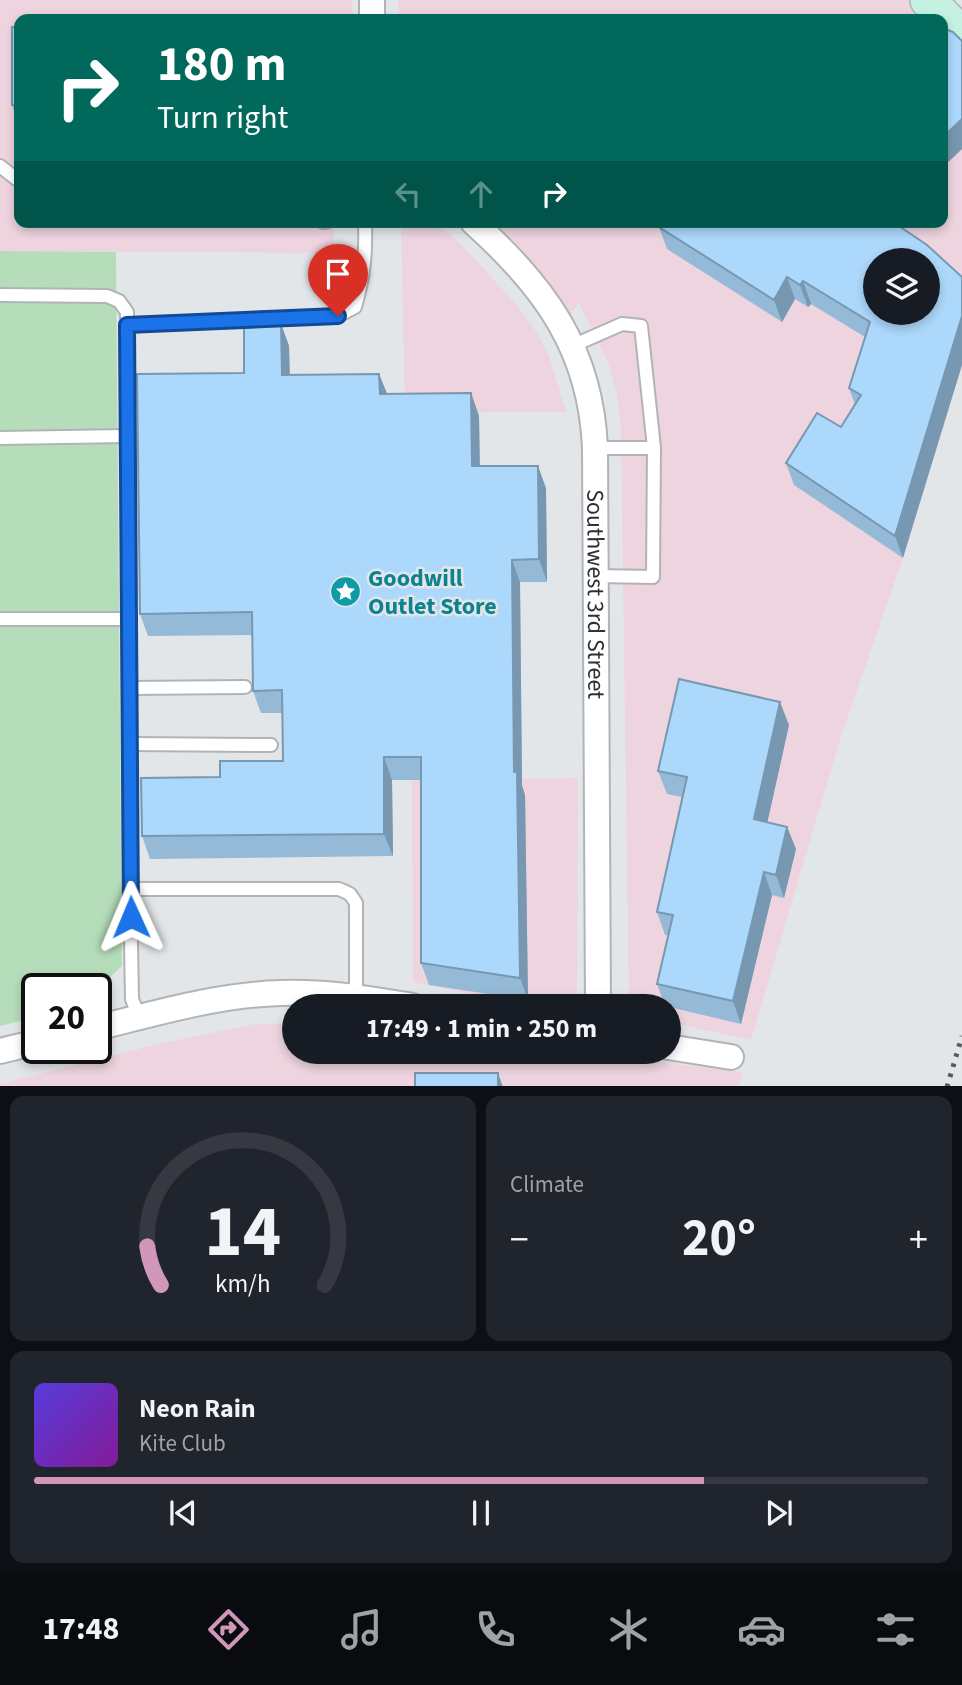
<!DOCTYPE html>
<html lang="en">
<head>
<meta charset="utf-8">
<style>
  :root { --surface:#171b24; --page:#20242c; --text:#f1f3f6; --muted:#9ea1a6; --line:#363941; --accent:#d197bb }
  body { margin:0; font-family:"Source Sans 3",sans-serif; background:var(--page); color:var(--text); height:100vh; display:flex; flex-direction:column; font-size:26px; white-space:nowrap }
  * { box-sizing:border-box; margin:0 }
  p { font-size:23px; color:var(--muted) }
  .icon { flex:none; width:38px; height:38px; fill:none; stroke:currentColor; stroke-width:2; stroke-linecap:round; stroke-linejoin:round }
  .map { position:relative; height:1086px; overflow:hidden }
  .sheet { display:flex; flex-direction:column; gap:10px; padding:10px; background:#0d0f14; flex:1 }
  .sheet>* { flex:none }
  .top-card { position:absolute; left:14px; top:14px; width:934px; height:214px; border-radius:14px; box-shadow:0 4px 10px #0003; background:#00695c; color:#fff; overflow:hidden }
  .controls { position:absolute; left:863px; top:248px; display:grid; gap:14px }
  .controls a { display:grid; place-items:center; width:77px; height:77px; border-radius:50%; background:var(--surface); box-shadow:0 4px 10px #0003; font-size:35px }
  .speed { position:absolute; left:21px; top:973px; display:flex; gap:14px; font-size:35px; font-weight:700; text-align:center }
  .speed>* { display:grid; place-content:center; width:91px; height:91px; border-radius:50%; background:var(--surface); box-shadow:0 4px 10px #0003; line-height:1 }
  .speed .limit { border:4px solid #111; border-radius:10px; background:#fff; color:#111 }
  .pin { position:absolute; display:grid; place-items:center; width:60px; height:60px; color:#fff; margin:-72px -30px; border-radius:50% 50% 50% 0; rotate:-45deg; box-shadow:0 0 7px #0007 }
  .pin .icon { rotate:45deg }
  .me { position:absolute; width:77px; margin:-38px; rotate:359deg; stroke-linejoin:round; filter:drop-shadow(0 0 5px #0008) }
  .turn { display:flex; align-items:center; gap:24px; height:147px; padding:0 28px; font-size:32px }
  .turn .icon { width:91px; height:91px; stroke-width:2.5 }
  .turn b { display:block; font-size:49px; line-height:60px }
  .lanes { display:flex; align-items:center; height:66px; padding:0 28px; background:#0003; justify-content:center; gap:35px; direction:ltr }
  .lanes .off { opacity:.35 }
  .big { font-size:52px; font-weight:700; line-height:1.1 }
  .sheet .card { flex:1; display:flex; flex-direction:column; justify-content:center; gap:10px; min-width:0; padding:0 24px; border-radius:14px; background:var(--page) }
  .sheet .dial { align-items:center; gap:0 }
  .dial svg { height:182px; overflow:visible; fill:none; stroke:var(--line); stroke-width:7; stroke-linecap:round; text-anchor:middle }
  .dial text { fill:var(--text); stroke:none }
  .song { display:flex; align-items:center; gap:21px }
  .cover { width:84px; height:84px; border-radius:10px; background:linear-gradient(135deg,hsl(250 70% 55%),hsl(290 70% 35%)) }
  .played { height:7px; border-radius:4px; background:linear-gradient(90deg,var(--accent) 75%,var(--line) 75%) }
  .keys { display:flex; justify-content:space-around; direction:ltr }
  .heat { display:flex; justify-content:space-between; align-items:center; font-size:38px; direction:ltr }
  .sheet .tiles { flex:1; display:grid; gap:10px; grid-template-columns:1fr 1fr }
  .card:last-child { grid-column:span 2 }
  .trip { position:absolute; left:282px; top:994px; width:399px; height:70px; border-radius:35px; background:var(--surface); box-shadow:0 4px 10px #0003; font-weight:700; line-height:70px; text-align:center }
  .dock { display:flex; height:112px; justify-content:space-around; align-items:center; background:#090b0e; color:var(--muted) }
  .dock .icon { width:49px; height:49px }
  .dock .current { color:var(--accent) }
  .dock b { font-size:32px; color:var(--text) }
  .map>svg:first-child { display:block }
  .industrial { fill:#edd4de; fill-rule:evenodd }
  .green { fill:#b5ddba }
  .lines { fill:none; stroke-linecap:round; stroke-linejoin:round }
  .service-casing { stroke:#b1b4b7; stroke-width:16 }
  .minor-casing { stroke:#b1b4b7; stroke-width:28 }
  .secondary-casing { stroke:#b1b4b7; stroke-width:38 }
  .service { stroke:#fff; stroke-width:12 }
  .minor { stroke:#fff; stroke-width:24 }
  .secondary { stroke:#c4f1e1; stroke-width:35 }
  .rail { stroke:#585a5b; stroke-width:5; stroke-dasharray:3.5 7; stroke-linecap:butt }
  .wall { fill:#94bad8 }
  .shaded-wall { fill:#7897b0 }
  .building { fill:#acd8fb; stroke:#7897b0; stroke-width:2; fill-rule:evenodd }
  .route-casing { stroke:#114b97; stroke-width:18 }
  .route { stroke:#1a73e8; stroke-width:12 }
  .labels { text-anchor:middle; stroke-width:5; stroke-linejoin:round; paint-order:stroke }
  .culture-label { font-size:24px; font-weight:bold; fill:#0d838f; stroke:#e3e6e9; text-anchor:start }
  .street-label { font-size:24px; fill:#2f3031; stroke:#e3e6e9 }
</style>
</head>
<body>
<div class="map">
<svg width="962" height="1087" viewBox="0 0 962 1087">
  <rect width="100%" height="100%" fill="#e3e6e9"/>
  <g class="industrial">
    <polygon points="0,0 352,0 353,19 19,19 19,222 334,222 334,253 0,251"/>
    <polygon points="398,0 912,0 930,19 399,19"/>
    <path d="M 962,12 L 962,365 L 903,558 L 841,736 L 751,1040 L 669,1022 L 668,1006 L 629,1006 L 621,432 L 617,395 L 608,362 L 579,303 L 570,314 L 545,277 L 492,222 L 943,222 L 943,31 ZM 875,261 L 928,261 L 928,313 L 875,313 Z"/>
    <polygon points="401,222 435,222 460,243 516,304 538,334 549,356 566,412 405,413"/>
    <polygon points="578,778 577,1000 573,1006 532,1006 413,982 412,780"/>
    <polygon points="294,1023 294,1052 572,1052 743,1072 739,1087 0,1087 0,1084 158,1044 255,1024"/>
  </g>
  <polygon class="green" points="0,251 116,252 122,966 96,990 37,989 37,1017 0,1026"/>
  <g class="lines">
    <defs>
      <g id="service">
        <polyline points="0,166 19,181"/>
        <polyline points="323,222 326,222"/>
        <polyline points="0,295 107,296 119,301 127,312 130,889"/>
        <path d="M 127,325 L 338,316 L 355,307 C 364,276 366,254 365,222"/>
        <polyline points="572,346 622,324 641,326 654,448 653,577 596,576"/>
        <polyline points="0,438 127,436"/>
        <polyline points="595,448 654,448"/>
        <polyline points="0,619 128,619"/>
        <polyline points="129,688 245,687"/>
        <polyline points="129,744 271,745"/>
        <polyline points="139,1017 132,999 130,889 339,889 350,894 356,903 356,997"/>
      </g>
      <g id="minor">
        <polyline points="372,19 372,0"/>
        <path id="s1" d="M 473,222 C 544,286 591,349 595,448 L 598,1006"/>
        <path d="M 96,1028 C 157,1013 217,995 280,993 C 325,991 369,999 413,1006"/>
        <polyline points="668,1047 731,1057"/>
        <polyline points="0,1051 37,1042"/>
      </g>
      <polyline id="secondary" points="928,0 962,35"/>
    </defs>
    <use href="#service" class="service-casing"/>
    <use href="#minor" class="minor-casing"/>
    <use href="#secondary" class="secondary-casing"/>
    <use href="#service" class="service"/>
    <use href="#minor" class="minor"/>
    <use href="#secondary" class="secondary"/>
    <polyline class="rail" points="947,1087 962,1036"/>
  </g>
  <g class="wall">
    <polygon points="19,27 19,126 12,105"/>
    <polygon points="893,222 903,558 794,485 786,463 841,427 855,405 849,388 865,337 811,304 808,307 795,299 782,322 667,249 659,227"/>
    <polygon points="281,324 289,346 290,374 379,374 387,394 471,393 479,416 480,466 546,488 547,582 520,582 522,786 525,795 528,1000 429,985 421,963 421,780 392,780 393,856 150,859 142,836 220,777 283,761 282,713 261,713 253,691 252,635 148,636 140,614 244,373"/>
    <polygon points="789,725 767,822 787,827 796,849 784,898 772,895 741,1024 665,1006 657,984 668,935 665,935 657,912 682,797 667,794 658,771"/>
  </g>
  <g class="shaded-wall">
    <polygon points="962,119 962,149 943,167 943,137"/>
    <polygon points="787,277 795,299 782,322 774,300"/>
    <polygon points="803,281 811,304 808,307 800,285"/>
    <polygon points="962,316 962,365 903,558 895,536"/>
    <polygon points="281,324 289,346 290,397 282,375"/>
    <polygon points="379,374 388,396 380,394"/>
    <polygon points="471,393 479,416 480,489 472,466"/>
    <polygon points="538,466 546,488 547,582 539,559"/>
    <polygon points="512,560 520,582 522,786 525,795 528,1000 520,978 514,772"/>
    <polygon points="780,702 789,725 763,842 754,819"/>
    <polygon points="384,757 392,780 393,856 384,834"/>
    <polygon points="787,827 796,849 784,898 776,875"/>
    <polygon points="764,872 772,895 741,1024 733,1001"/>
    <polygon points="498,1073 503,1087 498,1087"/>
  </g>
  <g class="building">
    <polygon points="545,18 640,19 545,19"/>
    <rect x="12" y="27" width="7" height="78"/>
    <polygon points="943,28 953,32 962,41 962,119 943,137"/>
    <path d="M 661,222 L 893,222 L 927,245 L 962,277 L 962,316 L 895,536 L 786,463 L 817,413 L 841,427 L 861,395 L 849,388 L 870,322 L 803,281 L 800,285 L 787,277 L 774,300 L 659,227 ZM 875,261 L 928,261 L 928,313 L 875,313 Z"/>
    <polygon points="244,324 281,324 282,375 379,374 380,394 471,393 472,466 538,466 539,559 512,560 514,772 517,772 520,978 421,963 421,757 384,757 384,834 142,836 141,778 220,777 220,761 283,761 282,690 253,691 252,612 140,614 137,374 244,373"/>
    <polygon points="679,679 780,702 754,819 787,827 776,875 764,872 733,1001 657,984 673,915 657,912 687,777 658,771"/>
    <rect x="415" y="1073" width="83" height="14"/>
  </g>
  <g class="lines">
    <defs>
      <polyline id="route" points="131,917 127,325 338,316"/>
    </defs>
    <use href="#route" class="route-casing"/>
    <use href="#route" class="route"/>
  </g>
  <defs>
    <symbol id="sight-disc" viewBox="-11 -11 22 22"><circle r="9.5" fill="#0f9aa8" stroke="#e3e6e9"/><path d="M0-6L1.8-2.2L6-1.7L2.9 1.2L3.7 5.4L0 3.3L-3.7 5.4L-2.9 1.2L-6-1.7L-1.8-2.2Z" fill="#fff"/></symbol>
  </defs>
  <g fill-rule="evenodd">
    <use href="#sight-disc" x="328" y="574" width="35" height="35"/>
  </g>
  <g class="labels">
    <g class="culture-label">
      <text x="368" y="586">Goodwill<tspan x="368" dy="28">Outlet Store</tspan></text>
    </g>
    <g class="street-label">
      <text dy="8" stroke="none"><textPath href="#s1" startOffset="411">Southwest 3rd Street</textPath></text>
    </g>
  </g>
</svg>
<div class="controls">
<a><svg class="icon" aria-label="layers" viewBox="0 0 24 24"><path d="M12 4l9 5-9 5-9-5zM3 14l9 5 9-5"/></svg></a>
</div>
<div class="speed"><div class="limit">20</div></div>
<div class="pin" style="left:338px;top:316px;background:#d93025"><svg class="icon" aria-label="arrive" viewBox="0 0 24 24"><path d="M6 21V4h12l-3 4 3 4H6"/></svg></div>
<svg class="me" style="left:131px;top:917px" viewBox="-20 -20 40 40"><path d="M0-17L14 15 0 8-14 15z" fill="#1a73e8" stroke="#fff" stroke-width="4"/></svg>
<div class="trip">17:49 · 1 min · 250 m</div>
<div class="top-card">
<div class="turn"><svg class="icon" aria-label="right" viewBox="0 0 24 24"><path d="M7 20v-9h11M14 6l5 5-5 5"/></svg><div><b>180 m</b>Turn right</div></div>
<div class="lanes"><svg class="icon off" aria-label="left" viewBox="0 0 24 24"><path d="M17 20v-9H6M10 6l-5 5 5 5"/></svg><svg class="icon off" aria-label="ahead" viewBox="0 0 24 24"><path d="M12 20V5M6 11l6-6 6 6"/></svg><svg class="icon" aria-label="right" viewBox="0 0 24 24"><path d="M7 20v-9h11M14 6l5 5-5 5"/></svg></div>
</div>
</div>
<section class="sheet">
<div class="tiles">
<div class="card dial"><svg viewBox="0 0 100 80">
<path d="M14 69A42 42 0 1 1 86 69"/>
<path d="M14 69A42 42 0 0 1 8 52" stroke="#d197bb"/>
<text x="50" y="56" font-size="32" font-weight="700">14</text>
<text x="50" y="72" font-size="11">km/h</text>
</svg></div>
<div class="card"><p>Climate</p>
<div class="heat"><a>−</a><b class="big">20°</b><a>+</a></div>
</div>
<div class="card">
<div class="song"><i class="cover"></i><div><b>Neon Rain</b><p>Kite Club</p></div></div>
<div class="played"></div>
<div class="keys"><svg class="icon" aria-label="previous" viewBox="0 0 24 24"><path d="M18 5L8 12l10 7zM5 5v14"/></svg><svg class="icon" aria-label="pause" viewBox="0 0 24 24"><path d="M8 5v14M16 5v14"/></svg><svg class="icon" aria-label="next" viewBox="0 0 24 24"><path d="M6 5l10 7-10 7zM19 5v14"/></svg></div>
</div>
</div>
</section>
<nav class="dock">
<b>17:48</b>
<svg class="icon current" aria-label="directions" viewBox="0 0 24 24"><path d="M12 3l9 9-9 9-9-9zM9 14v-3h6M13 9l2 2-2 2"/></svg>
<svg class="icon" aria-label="music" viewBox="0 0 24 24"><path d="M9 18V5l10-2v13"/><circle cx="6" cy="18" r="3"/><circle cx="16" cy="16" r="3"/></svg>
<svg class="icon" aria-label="phone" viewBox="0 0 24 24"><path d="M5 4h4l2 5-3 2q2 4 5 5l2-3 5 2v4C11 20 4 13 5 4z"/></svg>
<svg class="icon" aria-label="climate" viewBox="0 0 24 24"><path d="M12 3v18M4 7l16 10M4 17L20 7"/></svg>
<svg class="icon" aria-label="car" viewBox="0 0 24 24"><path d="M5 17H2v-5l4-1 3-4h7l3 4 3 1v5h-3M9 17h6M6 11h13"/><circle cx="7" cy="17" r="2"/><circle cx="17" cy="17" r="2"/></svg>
<svg class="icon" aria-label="filters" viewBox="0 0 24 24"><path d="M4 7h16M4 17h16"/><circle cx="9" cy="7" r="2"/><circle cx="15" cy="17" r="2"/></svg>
</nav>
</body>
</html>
